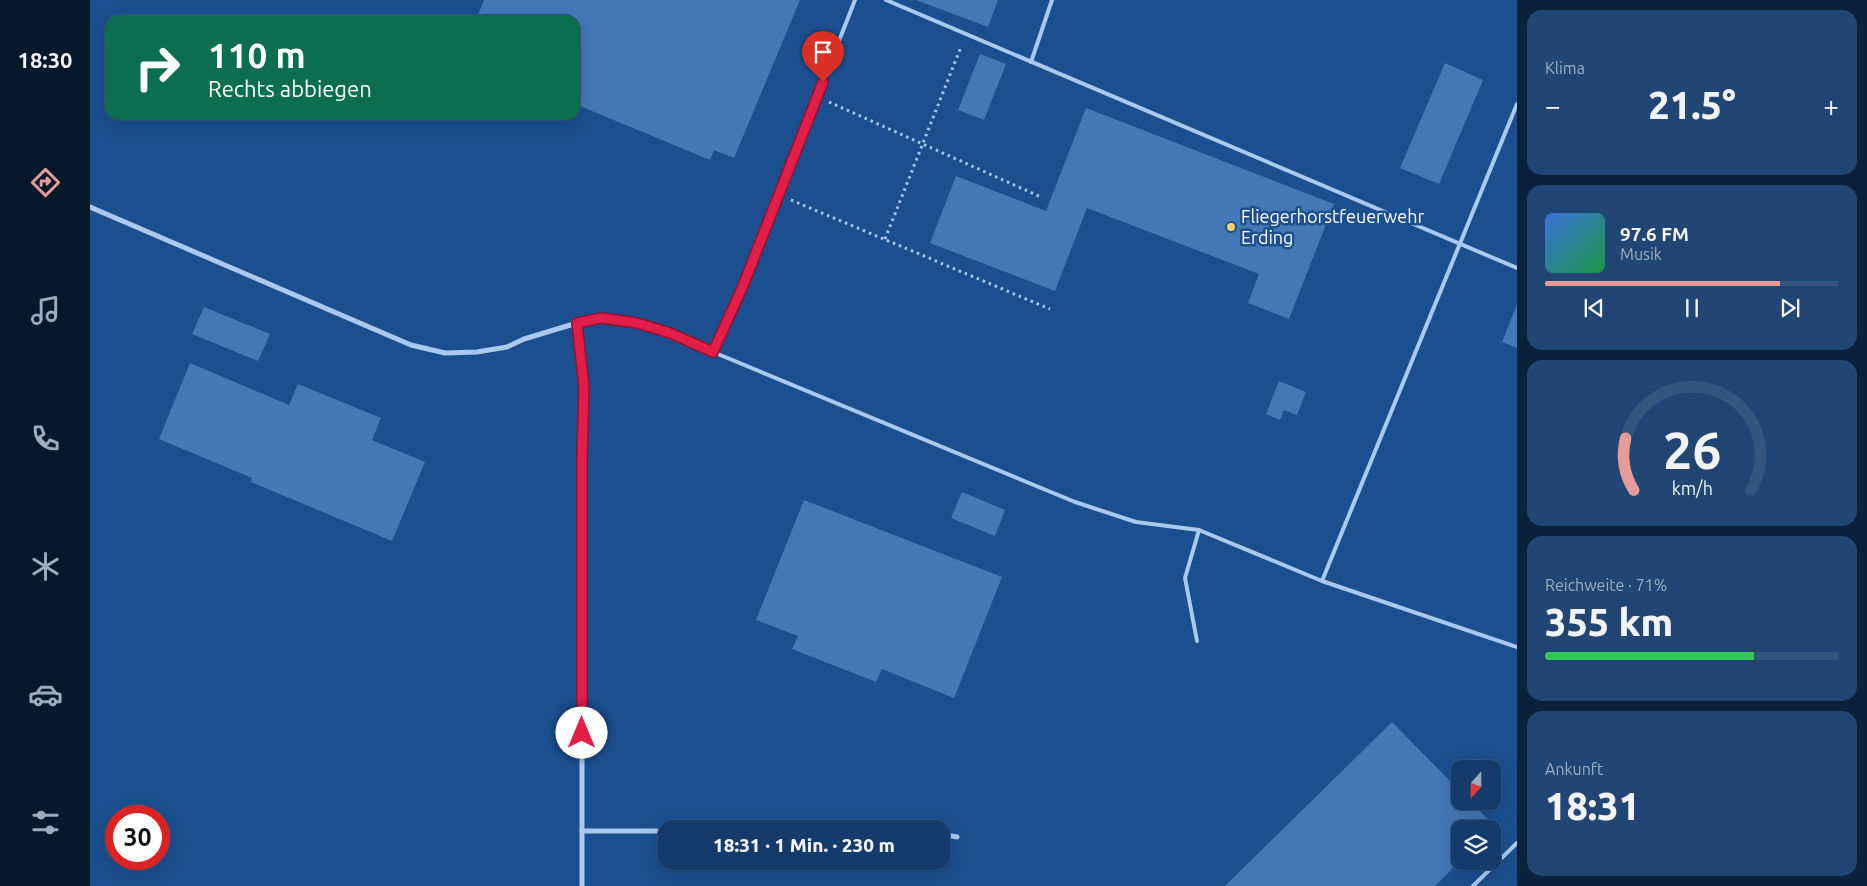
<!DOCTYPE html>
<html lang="de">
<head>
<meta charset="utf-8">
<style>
  :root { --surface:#143b6b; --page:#214673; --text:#f1f3f6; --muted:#9dadc1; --line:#33557e; --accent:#e69b98 }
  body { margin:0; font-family:Ubuntu,sans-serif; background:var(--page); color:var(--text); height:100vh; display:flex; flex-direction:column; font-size:19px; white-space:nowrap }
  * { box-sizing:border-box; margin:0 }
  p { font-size:16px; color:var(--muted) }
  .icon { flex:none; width:28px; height:28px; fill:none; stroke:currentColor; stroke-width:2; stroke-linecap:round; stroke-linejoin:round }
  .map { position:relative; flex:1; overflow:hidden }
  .sheet { display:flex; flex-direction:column; gap:10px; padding:10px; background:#0b203b; width:350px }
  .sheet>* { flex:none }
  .banner { position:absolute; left:15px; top:15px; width:475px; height:105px; border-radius:15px; box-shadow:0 5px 20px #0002,0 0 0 1px var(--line); background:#0b6e4f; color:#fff; overflow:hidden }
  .needle { width:32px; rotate:201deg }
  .fabs { position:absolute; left:1361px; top:760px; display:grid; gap:10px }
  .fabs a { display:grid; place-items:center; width:50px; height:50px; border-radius:10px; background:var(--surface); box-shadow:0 5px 20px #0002,0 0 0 1px var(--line); font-size:25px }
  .speed { position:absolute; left:15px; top:805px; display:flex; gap:10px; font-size:25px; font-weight:700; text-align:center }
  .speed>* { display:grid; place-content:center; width:65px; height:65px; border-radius:50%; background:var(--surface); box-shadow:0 5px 20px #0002,0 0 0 1px var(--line); line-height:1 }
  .speed .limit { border:8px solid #d22; background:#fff; color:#111 }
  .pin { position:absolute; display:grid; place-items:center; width:42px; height:42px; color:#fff; margin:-51px -21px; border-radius:50% 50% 50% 0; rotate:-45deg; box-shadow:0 0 5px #0007 }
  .pin .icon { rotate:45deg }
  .me { position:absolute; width:55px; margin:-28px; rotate:0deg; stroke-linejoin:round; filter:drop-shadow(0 0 4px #0008) }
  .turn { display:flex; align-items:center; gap:18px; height:105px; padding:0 20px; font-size:22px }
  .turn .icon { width:65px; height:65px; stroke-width:2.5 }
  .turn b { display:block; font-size:35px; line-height:42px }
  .big { font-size:38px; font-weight:800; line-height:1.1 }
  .sheet .card { flex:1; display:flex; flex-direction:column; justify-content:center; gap:8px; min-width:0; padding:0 18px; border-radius:15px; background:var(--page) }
  .sheet .dial { align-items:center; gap:0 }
  .dial svg { height:130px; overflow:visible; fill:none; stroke:var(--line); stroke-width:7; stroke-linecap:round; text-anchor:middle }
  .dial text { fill:var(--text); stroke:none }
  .song { display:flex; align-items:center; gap:15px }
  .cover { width:60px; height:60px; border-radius:8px; background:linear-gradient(135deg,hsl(220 70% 55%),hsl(140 70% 35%)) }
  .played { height:5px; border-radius:2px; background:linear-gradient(90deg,var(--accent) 80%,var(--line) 80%) }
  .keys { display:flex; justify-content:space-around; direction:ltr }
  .heat { display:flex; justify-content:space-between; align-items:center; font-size:28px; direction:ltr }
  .charge { height:8px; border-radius:4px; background:linear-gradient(90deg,#34c759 71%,var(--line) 0) }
  .trip { position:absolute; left:568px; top:820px; width:292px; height:50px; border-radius:15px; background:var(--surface); box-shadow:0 5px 20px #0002,0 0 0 1px var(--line); font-weight:800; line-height:50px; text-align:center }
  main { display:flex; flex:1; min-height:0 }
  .tabs { display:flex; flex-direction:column; width:90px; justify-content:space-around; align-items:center; background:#08182b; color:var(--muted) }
  .tabs .icon { width:35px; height:35px }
  .tabs .current { color:var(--accent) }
  .tabs b { font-size:22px; color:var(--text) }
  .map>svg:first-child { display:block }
  .building { fill:#4478b7 }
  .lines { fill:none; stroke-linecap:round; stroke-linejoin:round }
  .path { stroke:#a9c9ee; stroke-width:3; stroke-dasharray:2.5 4; stroke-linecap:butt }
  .service { stroke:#a9c9ee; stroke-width:4 }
  .minor { stroke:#a9c9ee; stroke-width:5 }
  .route-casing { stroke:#92132f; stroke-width:12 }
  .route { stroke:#e11d48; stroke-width:9 }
  .poi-dot { fill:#ffd166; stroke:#1b4f8f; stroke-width:2 }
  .labels { text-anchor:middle; stroke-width:5; stroke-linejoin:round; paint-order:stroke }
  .poi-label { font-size:18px; fill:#fff; stroke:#1b4f8f; text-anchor:start }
</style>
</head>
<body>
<main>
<nav class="tabs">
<b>18:30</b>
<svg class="icon current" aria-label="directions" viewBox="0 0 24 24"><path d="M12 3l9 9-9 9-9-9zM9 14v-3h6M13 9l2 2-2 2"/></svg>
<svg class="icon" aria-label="music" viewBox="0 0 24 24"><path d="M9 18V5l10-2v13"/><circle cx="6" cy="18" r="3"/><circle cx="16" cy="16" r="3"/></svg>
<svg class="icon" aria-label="phone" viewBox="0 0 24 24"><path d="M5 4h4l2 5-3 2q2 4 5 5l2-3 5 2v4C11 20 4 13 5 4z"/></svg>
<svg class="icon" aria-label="climate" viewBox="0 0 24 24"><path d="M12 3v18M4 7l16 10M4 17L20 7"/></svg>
<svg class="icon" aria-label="car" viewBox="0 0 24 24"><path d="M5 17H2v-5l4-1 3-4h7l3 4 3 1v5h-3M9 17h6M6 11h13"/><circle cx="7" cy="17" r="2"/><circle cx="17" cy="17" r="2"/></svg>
<svg class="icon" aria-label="filters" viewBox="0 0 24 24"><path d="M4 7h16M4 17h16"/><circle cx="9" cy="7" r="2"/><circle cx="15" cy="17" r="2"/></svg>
</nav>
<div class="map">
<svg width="1427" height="886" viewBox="0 0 1427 886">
  <rect width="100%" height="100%" fill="#1b4f8f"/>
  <g class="building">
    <polygon points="394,0 710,0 644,158 624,150 620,160 485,104 485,20 386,20"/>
    <polygon points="826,0 908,0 898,27"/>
    <polygon points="890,54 916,64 894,120 868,110"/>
    <polygon points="1355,63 1393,80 1349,184 1310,168"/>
    <polygon points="996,108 1244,204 1199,319 1158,303 1169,274 997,208 965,291 840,243 866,176 956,211"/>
    <polygon points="1427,304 1427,348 1412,342"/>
    <polygon points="114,307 180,334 168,361 102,334"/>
    <polygon points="100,363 199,405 208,384 291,418 282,440 335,462 302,541 161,482 162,478 69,439"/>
    <polygon points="1189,381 1216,392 1207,415 1194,410 1190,420 1176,414"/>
    <polygon points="872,492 915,510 905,536 861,518"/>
    <polygon points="714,500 912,577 864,698 792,669 786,682 702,649 708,636 666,620"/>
    <polygon points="1302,722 1370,791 1370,801 1380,801 1405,827 1404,829 1370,829 1370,861 1345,886 1135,886"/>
  </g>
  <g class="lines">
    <g class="path">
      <polyline points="739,102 951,197"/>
      <polyline points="701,200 960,309"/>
      <polyline points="795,239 871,47"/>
    </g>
    <g class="service">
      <polyline points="765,0 653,286 623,352 985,502 1046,522 1109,530 1232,581 1427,647"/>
      <polyline points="796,0 1427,268"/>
      <polyline points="941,62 962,0"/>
      <polyline points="600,341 623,352"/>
      <polyline points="1232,581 1427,104"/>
      <polyline points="1107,641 1095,578 1109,530"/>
      <polyline points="1383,886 1427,843"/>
    </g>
    <g class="minor">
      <polyline points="0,207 321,345 355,353 387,352 417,347 434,339 487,323 494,387 492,459 492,886"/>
      <polyline points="487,323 511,318 547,323 600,341"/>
      <polyline points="786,829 814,829"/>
      <polyline points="492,831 576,831"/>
      <polyline points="851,834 867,837"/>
    </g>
  </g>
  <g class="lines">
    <defs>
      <polyline id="route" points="492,733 492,459 494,387 487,323 511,318 547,323 580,333 623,352 653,286 733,82"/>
    </defs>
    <use href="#route" class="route-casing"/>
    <use href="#route" class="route"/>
  </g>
  <circle class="poi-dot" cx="1141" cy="227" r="5"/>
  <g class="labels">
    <g class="poi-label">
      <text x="1151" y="223">Fliegerhorstfeuerwehr<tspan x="1151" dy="21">Erding</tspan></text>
    </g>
  </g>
</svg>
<div class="fabs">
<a><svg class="needle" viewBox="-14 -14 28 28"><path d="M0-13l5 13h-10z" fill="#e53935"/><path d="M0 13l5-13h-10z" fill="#9dadc1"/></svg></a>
<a><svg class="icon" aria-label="layers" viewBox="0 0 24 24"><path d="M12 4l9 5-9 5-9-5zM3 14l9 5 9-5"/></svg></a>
</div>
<div class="speed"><div class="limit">30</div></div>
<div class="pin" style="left:733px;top:82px;background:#d93025"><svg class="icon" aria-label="arrive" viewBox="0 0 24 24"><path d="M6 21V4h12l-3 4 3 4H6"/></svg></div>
<svg class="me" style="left:492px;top:733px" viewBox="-20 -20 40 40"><circle r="19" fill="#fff"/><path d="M0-13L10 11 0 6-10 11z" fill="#e11d48"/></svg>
<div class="trip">18:31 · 1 Min. · 230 m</div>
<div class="banner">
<div class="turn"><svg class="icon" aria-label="right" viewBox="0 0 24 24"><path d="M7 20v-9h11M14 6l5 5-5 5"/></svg><div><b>110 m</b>Rechts abbiegen</div></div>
</div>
</div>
<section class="sheet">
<div class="card"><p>Klima</p>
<div class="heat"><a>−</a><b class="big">21.5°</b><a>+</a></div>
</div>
<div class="card">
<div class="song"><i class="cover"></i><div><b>97.6 FM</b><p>Musik</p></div></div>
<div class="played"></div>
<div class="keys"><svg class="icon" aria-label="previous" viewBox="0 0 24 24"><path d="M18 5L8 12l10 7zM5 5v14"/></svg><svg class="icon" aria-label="pause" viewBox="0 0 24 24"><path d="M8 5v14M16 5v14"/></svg><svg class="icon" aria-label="next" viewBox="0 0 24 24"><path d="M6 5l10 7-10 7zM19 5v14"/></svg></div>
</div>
<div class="card dial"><svg viewBox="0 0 100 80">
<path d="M14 69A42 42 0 1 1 86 69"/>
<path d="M14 69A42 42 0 0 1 9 37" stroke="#e69b98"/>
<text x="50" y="56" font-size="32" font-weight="700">26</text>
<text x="50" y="72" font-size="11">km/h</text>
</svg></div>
<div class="card"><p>Reichweite · 71%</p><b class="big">355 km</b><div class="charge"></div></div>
<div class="card"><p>Ankunft</p><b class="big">18:31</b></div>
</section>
</main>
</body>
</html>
